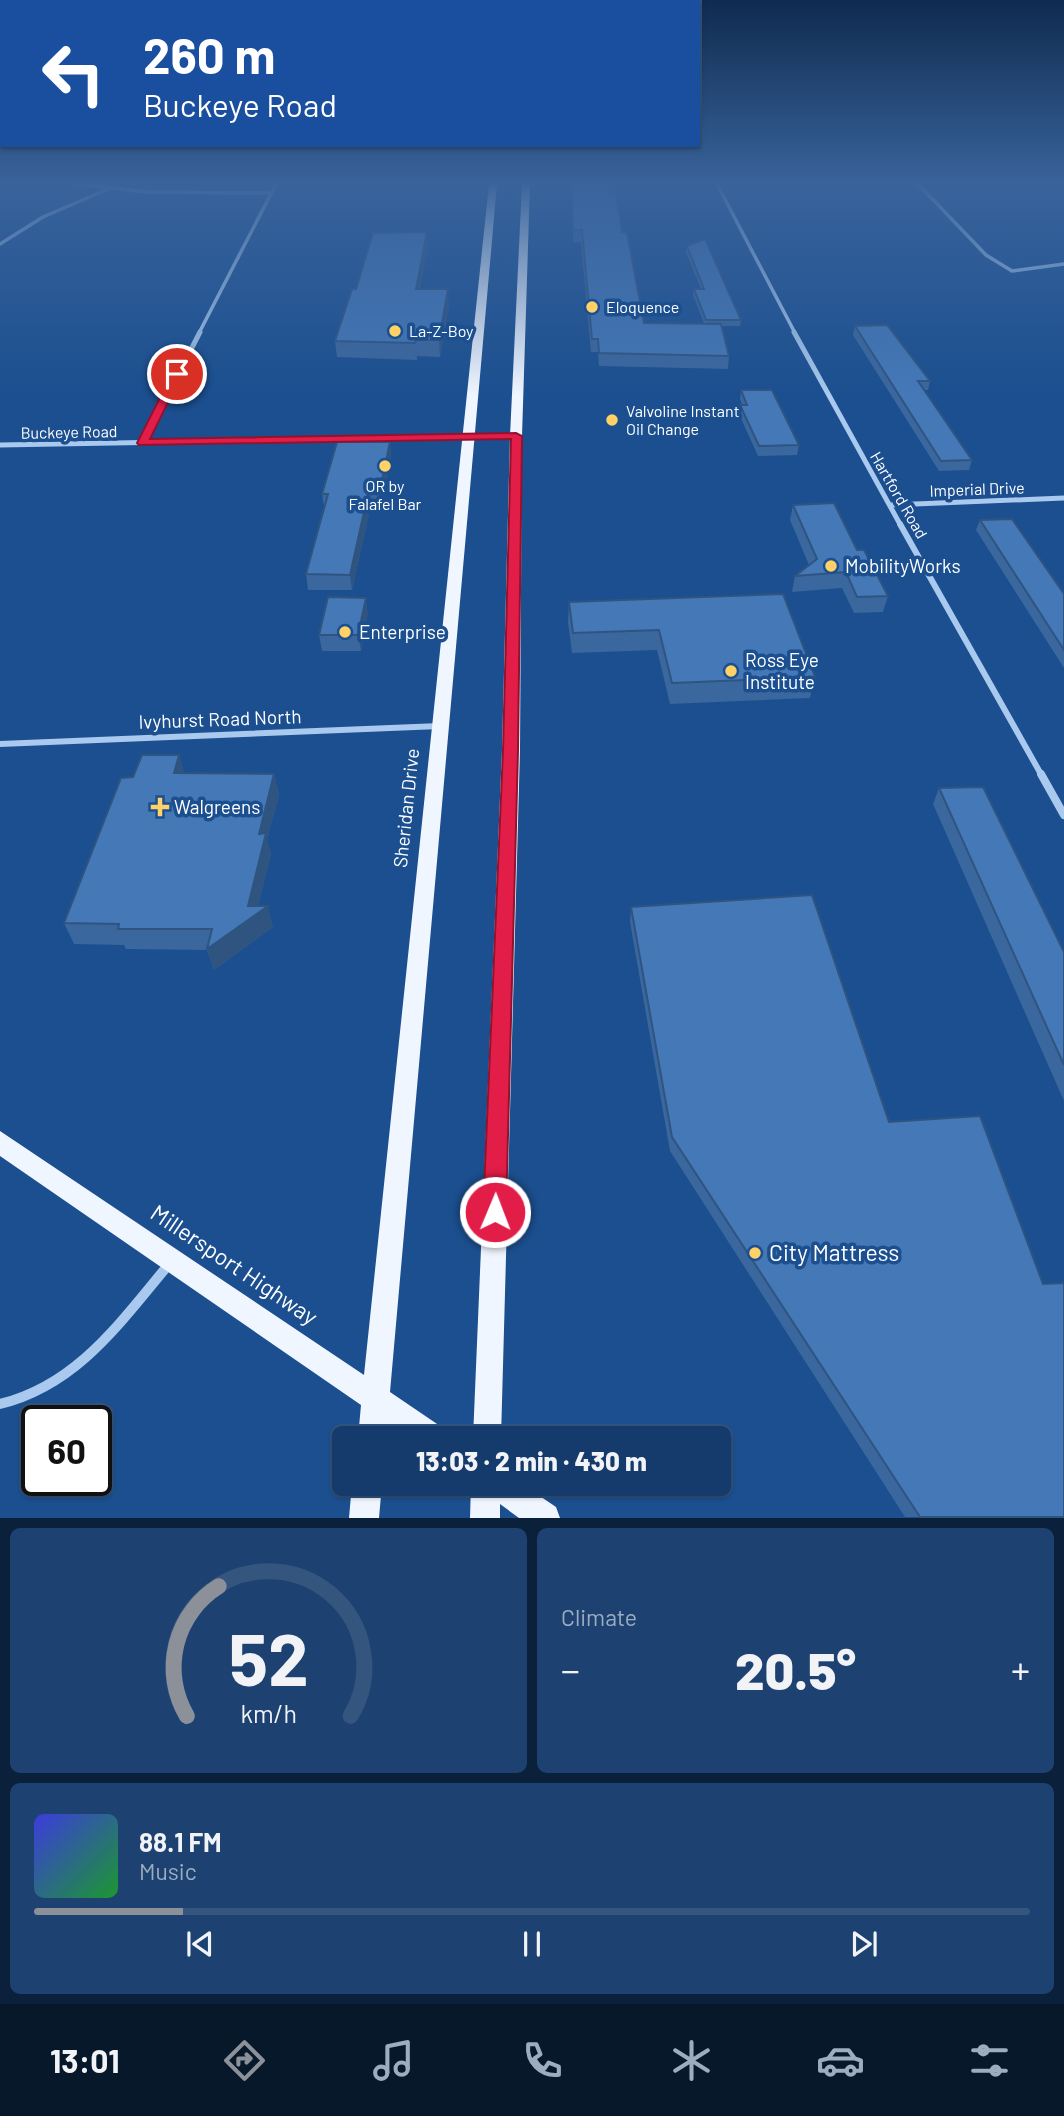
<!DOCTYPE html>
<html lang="en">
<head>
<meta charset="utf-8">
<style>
  :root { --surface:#143b6b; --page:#1d4271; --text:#f1f3f6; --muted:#9dadc1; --line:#33557e; --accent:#8c9099 }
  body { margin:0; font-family:Barlow,sans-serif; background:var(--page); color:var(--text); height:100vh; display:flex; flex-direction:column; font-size:26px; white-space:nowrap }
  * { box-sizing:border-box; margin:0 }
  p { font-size:23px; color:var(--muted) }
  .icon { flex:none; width:38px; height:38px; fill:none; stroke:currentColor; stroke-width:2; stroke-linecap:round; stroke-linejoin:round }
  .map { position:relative; height:1518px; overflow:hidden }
  .panel { display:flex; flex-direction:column; gap:10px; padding:10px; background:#0b203b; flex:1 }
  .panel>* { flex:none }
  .banner { position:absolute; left:0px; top:0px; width:700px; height:147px; box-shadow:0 2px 5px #0004,0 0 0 2px var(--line); background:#1a4fa0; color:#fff; overflow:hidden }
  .speed { position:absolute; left:21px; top:1405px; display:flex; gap:14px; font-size:35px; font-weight:700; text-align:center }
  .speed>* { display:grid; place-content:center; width:91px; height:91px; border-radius:50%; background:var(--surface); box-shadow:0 2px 5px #0004,0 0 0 2px var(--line); line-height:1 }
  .speed .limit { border:4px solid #111; border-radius:10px; background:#fff; color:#111 }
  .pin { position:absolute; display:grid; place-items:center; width:60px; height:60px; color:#fff; margin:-30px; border:4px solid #fff; border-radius:50%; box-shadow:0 2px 7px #0007 }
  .me { position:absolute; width:77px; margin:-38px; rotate:1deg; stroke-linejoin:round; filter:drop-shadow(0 0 5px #0008) }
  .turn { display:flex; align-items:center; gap:24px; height:147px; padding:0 28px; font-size:32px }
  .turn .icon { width:91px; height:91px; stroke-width:2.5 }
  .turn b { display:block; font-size:49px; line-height:60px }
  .big { font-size:52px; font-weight:800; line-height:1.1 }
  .panel .widget { flex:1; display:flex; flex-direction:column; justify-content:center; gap:10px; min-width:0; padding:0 24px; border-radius:10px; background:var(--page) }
  .panel .dial { align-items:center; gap:0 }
  .dial svg { height:182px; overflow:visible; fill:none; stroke:var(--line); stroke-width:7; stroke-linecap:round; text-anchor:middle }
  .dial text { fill:var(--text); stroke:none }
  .song { display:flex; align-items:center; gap:21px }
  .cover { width:84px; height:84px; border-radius:10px; background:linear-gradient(135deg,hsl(240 70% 55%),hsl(130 70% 35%)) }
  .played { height:7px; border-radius:4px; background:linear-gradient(90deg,var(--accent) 15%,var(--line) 15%) }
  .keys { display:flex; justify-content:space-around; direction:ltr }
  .heat { display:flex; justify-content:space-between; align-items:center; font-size:38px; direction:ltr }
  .panel .tiles { flex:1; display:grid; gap:10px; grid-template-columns:1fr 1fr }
  .widget:last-child { grid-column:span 2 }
  .trip { position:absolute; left:332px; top:1426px; width:399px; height:70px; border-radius:10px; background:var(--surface); box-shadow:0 2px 5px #0004,0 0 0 2px var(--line); font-weight:800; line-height:70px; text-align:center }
  .dock { display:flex; height:112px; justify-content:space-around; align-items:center; background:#08182b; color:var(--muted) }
  .dock .icon { width:49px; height:49px }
  .dock .on { color:var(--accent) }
  .dock b { font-size:32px; color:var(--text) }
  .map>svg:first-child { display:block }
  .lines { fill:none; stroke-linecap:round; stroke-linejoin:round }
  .minor-far4 { stroke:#a9c9ee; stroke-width:3.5 }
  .minor-far3 { stroke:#a9c9ee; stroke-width:5 }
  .minor-far2 { stroke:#a9c9ee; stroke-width:6 }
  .minor-far1 { stroke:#a9c9ee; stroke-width:8 }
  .minor { stroke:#a9c9ee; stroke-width:10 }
  .primary { fill:#f0f6ff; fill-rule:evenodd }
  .wall { fill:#3a679d }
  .shaded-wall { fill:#305480 }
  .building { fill:#4478b7; stroke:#305480; stroke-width:2 }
  .route { fill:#e11d48; stroke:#92132f; stroke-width:2 }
  .poi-dot { fill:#ffd166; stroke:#1b4f8f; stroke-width:2.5 }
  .labels { text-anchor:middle; stroke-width:7; stroke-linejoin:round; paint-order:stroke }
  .far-poi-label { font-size:16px; fill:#fff; stroke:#1b4f8f; text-anchor:start }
  .far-street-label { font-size:16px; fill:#fff; stroke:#1b4f8f }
  .poi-label { font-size:19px; fill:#fff; stroke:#1b4f8f; text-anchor:start }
  .street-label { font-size:19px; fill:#fff; stroke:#1b4f8f }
  .near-poi-label { font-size:23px; fill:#fff; stroke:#1b4f8f; text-anchor:start }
  .near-street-label { font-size:23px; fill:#fff; stroke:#1b4f8f }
</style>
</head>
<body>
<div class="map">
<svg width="1064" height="1518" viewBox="0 0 1064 1518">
  <rect width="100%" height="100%" fill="#1b4f8f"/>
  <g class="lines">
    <g class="minor-far4">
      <polyline points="77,184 148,192 271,193"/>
      <polyline points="717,184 795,333"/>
      <polyline points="918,184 986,255 1012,271 1064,264"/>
      <polyline points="0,244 43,217 108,189"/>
      <polyline points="199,333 276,184"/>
    </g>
    <g class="minor-far3">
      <polyline points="794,332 901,526"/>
      <polyline points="143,443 200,332"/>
      <polyline points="0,445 516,436"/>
      <polyline points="891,505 1064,498"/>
    </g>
    <g class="minor-far2">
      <polyline points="900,524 1042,776"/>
      <polyline points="0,744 440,726"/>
    </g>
    <polyline class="minor-far1" points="1041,774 1064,815"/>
    <path class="minor" d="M 0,1404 C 78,1385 121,1321 170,1263"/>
    <g class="primary">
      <polygon points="489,184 497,184 390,1392 443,1428 447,1438 409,1438 388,1424 386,1438 358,1438 361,1405 0,1156 0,1131 364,1375"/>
      <polygon points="522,184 530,184 522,436 520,750 501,1438 473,1438 502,750 510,436"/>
      <polygon points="352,1484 382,1484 379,1518 349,1518"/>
      <polygon points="471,1484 522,1484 556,1507 560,1518 519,1518 500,1504 500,1518 470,1518"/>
    </g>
  </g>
  <g class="wall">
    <rect x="410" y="184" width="33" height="2"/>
    <polygon points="572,184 622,232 644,323 704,323 693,295 694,289 701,289 686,252 687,246 741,320 740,326 722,326 729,356 728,369 599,366 598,352 591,352 581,242 573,242"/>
    <polygon points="428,247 420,289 449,305 440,357 417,356 417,360 337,357 335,341 356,289"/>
    <polygon points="855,326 930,381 928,390 924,390 972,460 969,470 939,471 853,335"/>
    <polygon points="741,390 799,445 797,455 758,456 739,414 740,405 742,405 740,399"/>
    <polygon points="390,442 391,457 380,510 370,509 352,590 308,590 306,574 324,506 322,494"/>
    <polygon points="793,505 857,550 888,596 883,612 854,613 842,588 792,592 795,576 809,565 790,520"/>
    <polygon points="980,520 1064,594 1064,668 976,530"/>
    <polygon points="569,602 815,677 810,698 670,704 657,650 572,653 568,622"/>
    <polygon points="368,613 361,651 322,651 319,635"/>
    <polygon points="179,755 184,773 274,774 279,795 267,840 271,854 258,906 273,927 214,970 207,950 126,949 124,945 74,944 64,923 133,777"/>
    <polygon points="939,788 1064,952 1064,1101 933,804"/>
    <polygon points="631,907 889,1122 1064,1517 905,1517 670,1151 630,922"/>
  </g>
  <g class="shaded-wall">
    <polygon points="427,232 428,247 417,305 416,289"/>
    <polygon points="448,289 449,305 440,357 439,340"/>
    <polygon points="390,442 391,457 380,510 379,494"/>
    <polygon points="368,494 370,509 352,590 350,575"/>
    <polygon points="366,598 368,613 361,651 358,635"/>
    <polygon points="179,755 185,776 174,773"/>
    <polygon points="274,774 279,795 267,840 271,854 256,914 268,906 273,927 214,970 207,949 248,906 259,834"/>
  </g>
  <g class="building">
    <polygon points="572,184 615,184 622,232 627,233 644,323 721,324 729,356 599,353 598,339 592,339 582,230 573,230"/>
    <polygon points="427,232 416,289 448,289 439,340 416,340 415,343 335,341 352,289 356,289 373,233"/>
    <polygon points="705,239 741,320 706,320 694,289 704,289 687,246"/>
    <polygon points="887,325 930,381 918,381 972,460 941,461 855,326"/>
    <polygon points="741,390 772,390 799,445 759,446 740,405 747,405"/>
    <polygon points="337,442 390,442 379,494 368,494 350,575 306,574 328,494 322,494"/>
    <polygon points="834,503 857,550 864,550 888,596 857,597 846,572 795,576 817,559 793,505"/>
    <polygon points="1012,519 1064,594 1064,650 980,520"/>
    <polygon points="783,594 815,677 672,683 659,630 573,633 569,602"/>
    <polygon points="328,597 366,598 358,635 319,635"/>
    <polygon points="142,755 179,755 174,773 274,774 259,834 266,833 248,906 268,906 207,949 212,929 118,929 119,924 64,923 121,778 133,777"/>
    <polygon points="983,787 1064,952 1064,1065 939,788"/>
    <polygon points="812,895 889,1122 980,1116 1043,1284 1064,1283 1064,1517 920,1517 672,1137 631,907"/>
  </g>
  <linearGradient id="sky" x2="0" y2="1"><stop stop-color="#0f2b4f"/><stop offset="0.46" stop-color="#39639b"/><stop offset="1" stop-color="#39639b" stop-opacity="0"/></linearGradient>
  <rect width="1064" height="396" fill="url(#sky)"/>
  <polygon class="route" points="177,371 182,374 150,439 516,433 522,436 518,750 506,1212 503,1219 495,1223 487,1219 483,1212 503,750 511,439 139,445 137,443 172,374"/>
  <g class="poi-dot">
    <circle cx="592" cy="307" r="7"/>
    <circle cx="395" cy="331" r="7"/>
    <circle cx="612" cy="420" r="7"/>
    <circle cx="385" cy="466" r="7"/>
    <circle cx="831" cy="566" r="7"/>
    <circle cx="345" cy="632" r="7"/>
    <circle cx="731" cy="671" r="7"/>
    <path d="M156.5 796.5h7v7h7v7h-7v7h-7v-7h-7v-7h7z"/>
    <circle cx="755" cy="1253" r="7"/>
  </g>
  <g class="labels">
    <g class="far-poi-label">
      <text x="606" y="313">Eloquence</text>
      <text x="409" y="337">La-Z-Boy</text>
      <text x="626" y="417">Valvoline Instant<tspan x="626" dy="18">Oil Change</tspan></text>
      <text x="385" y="492" text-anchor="middle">OR by<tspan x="385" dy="18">Falafel Bar</tspan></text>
    </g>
    <g class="far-street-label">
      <text transform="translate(69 432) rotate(-1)" y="6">Buckeye Road</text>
      <text transform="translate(977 489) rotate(-2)" y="6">Imperial Drive</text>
      <text transform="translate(899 495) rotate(60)" y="6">Hartford Road</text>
    </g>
    <g class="poi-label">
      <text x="845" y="573">MobilityWorks</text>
      <text x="359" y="639">Enterprise</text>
      <text x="745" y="667">Ross Eye<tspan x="745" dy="22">Institute</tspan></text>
      <text x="174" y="814">Walgreens</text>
    </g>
    <g class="street-label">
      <text transform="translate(220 719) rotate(-2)" y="7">Ivyhurst Road North</text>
      <text transform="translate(406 808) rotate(-84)" y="7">Sheridan Drive</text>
    </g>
    <g class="near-poi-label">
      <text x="769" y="1261">City Mattress</text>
    </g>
    <g class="near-street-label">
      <text transform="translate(234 1265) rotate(34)" y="8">Millersport Highway</text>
    </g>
  </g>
</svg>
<div class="speed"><div class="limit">60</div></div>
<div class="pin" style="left:177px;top:374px;background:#d93025"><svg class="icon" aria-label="arrive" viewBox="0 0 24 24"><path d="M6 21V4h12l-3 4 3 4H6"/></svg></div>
<svg class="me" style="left:495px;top:1212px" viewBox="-20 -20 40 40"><circle r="17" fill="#e11d48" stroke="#fff" stroke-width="3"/><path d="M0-11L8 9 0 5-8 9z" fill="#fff"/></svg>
<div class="trip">13:03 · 2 min · 430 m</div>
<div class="banner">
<div class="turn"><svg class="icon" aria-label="left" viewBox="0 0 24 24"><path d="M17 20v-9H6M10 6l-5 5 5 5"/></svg><div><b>260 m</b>Buckeye Road</div></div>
</div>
</div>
<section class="panel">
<div class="tiles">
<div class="widget dial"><svg viewBox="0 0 100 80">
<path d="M14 69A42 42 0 1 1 86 69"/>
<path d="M14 69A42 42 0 0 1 28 12" stroke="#8c9099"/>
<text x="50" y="56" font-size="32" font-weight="700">52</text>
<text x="50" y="72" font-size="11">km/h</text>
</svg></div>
<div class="widget"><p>Climate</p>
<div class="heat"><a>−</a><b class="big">20.5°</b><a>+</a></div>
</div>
<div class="widget">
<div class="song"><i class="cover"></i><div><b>88.1 FM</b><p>Music</p></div></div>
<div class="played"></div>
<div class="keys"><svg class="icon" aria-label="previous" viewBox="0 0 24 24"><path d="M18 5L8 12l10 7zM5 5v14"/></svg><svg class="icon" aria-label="pause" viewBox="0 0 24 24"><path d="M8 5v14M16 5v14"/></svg><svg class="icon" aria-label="next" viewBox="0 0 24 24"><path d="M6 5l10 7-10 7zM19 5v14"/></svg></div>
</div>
</div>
</section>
<nav class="dock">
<b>13:01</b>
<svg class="icon on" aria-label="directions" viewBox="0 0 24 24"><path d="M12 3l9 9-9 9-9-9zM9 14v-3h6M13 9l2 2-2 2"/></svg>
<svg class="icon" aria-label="music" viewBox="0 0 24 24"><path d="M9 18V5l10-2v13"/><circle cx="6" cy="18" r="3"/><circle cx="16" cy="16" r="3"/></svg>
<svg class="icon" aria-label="phone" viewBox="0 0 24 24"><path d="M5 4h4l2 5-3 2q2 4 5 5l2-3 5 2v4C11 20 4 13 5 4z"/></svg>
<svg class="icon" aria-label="climate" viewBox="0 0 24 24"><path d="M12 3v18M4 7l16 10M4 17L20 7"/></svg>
<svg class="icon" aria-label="car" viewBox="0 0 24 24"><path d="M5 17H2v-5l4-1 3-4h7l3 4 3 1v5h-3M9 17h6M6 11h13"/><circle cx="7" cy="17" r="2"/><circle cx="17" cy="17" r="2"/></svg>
<svg class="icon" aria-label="filters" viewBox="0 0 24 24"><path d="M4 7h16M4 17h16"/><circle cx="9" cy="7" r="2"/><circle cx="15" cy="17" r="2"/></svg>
</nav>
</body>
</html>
